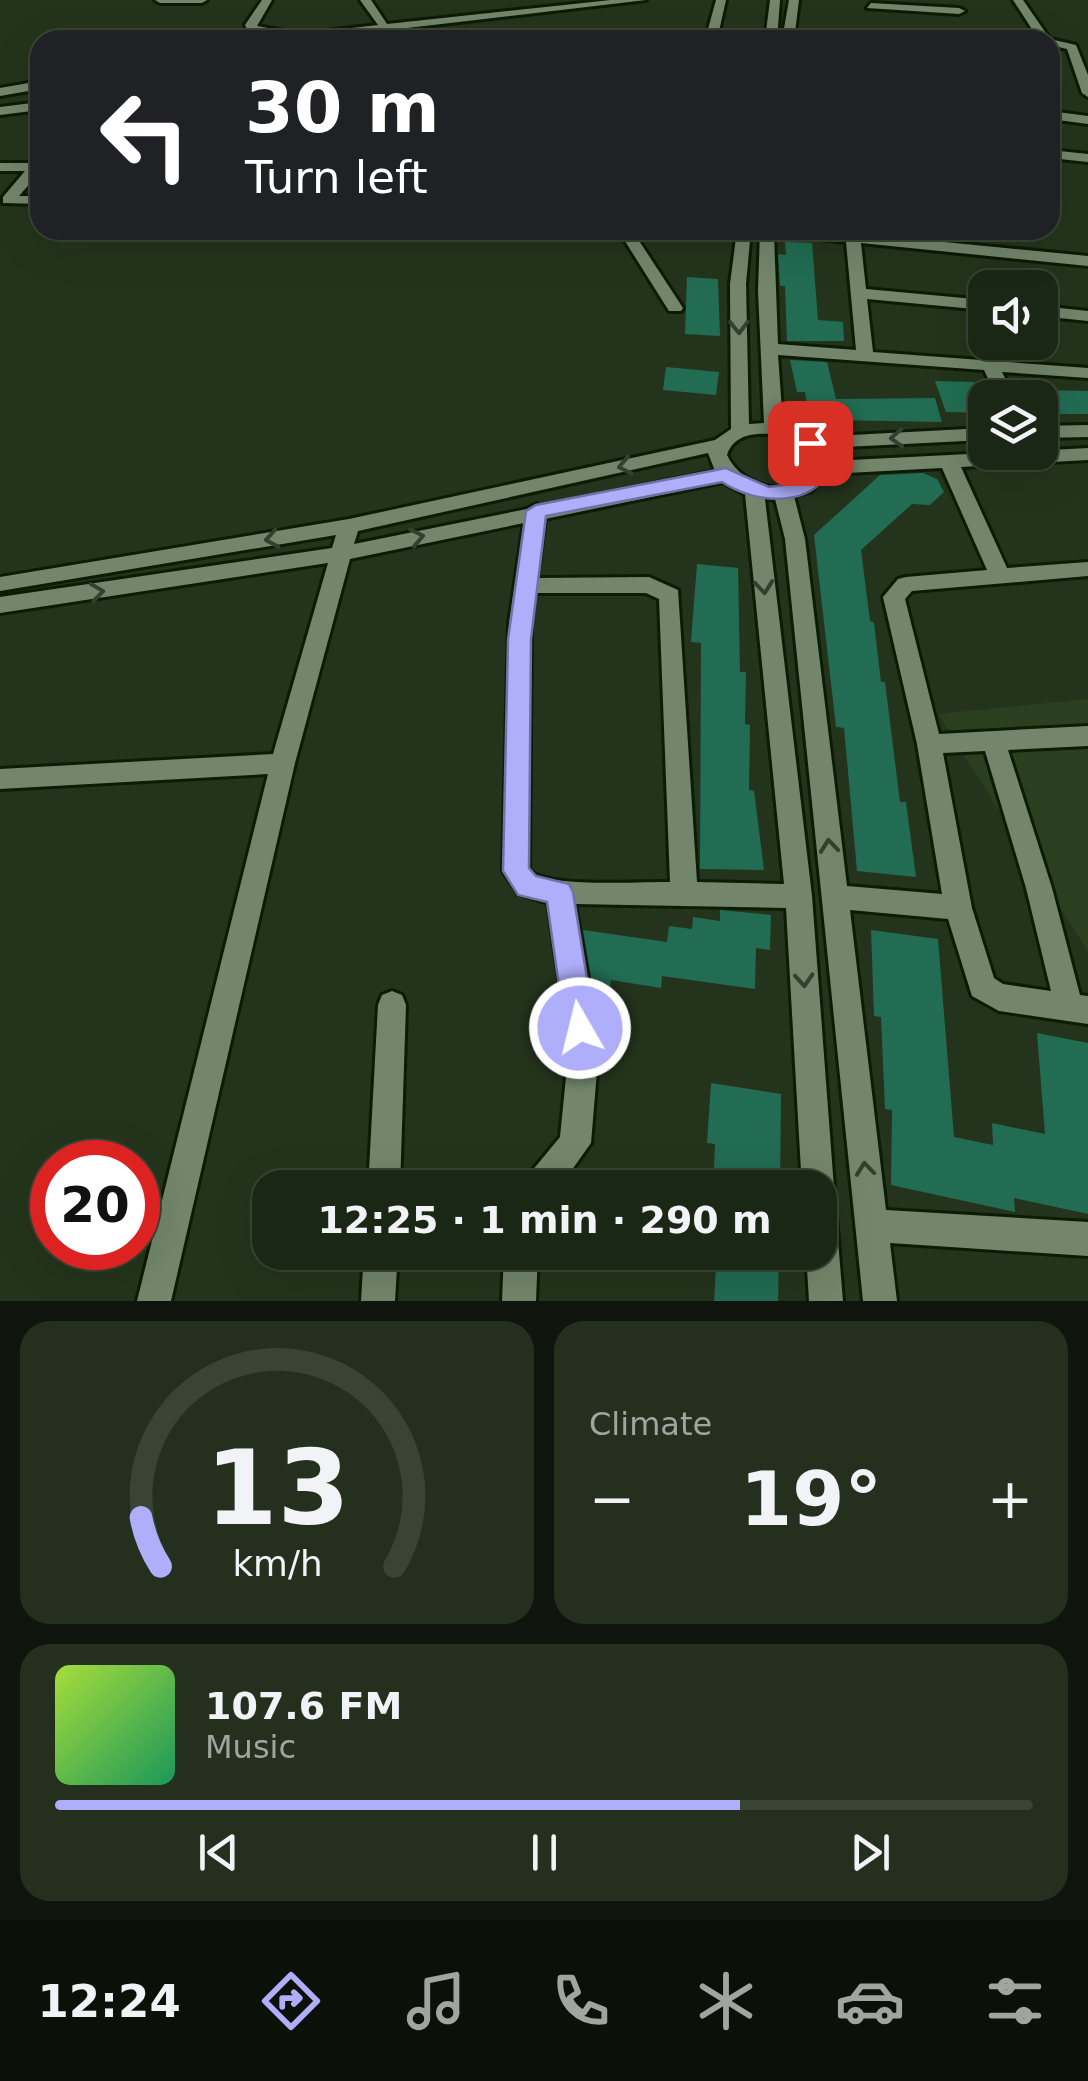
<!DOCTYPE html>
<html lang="en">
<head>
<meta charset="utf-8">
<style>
  :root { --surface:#1b2715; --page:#242f1e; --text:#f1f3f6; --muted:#a0a5a0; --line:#394434; --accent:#aeaefb }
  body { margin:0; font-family:"DejaVu Sans",sans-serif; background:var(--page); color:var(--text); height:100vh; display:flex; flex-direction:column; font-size:38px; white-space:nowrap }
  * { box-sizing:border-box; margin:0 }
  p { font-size:32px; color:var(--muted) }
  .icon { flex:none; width:55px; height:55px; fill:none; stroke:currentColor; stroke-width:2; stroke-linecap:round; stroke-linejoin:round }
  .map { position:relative; height:1301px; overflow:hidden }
  .panel { display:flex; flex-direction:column; gap:20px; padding:20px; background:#0f150c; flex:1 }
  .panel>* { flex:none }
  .banner { position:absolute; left:30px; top:30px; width:1030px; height:210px; border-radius:30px; box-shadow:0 10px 40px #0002,0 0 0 2px var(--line); background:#202124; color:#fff; overflow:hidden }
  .controls { position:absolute; left:968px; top:270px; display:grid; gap:20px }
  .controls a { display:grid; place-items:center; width:90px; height:90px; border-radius:20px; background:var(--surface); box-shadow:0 10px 40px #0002,0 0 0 2px var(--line); font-size:50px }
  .speed { position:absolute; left:30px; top:1140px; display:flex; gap:20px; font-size:50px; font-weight:700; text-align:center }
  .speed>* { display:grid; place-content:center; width:130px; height:130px; border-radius:50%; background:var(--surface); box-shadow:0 10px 40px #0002,0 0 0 2px var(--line); line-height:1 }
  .speed .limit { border:15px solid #d22; background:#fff; color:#111 }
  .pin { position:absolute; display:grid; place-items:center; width:85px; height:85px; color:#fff; margin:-42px; border-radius:20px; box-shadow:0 5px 15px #0006 }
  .me { position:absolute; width:110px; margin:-55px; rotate:352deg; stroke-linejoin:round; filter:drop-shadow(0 0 8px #0008) }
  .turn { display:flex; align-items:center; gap:35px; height:210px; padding:0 50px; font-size:45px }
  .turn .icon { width:130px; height:130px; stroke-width:2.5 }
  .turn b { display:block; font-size:70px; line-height:85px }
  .big { font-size:75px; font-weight:700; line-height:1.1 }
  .panel .widget { flex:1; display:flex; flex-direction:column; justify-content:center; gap:15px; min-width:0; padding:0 35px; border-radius:30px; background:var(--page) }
  .panel .dial { align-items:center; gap:0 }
  .dial svg { height:260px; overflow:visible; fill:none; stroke:var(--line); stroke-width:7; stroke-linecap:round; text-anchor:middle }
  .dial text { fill:var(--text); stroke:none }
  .song { display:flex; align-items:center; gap:30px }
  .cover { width:120px; height:120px; border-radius:15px; background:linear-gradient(135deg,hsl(80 70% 55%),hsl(150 70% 35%)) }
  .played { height:10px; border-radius:5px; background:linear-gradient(90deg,var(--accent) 70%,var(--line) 70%) }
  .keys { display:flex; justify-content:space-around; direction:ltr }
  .heat { display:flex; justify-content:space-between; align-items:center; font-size:55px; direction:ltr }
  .panel .tiles { flex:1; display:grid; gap:20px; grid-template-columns:1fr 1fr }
  .widget:last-child { grid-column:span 2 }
  .trip { position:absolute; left:252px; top:1170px; width:585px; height:100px; border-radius:30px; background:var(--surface); box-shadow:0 10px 40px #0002,0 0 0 2px var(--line); font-weight:700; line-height:100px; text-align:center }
  .tab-bar { display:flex; height:160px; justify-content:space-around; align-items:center; background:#0b1008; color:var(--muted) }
  .tab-bar .icon { width:70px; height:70px }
  .tab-bar .active { color:var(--accent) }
  .tab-bar b { font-size:45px; color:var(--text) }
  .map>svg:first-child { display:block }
  .built { fill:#2a3e20 }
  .building { fill:#216c52 }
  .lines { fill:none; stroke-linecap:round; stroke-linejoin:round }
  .minor-casing { stroke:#0c1b05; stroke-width:6 }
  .minor { fill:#73866b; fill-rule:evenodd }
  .oneway { stroke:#343f2f }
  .route { fill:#aeaefb; stroke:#7171a3; stroke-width:2.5 }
</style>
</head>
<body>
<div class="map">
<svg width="1088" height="1301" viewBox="0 0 1088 1301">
  <rect width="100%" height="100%" fill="#24341c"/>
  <polygon class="built" points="1088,699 1088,952 938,714"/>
  <g class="building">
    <polygon points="785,242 812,243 818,320 843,322 844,341 787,341 785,286 780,286 778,254 786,255"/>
    <polygon points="687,277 718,279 720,336 685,334"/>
    <polygon points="790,360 827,362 836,399 935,398 942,422 832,420 830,412 808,411 805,392 797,392"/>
    <polygon points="666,367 719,372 716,395 663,390"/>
    <polygon points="935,381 974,382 985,413 946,412"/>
    <polygon points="1040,390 1088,391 1088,414 1040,414"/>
    <polygon points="923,473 937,479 944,492 930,505 912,504 861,550 870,621 874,623 881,682 885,682 900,802 906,802 916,877 857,871 844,728 836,727 814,535 880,475"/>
    <polygon points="697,564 738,568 740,672 746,672 745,724 750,725 749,790 754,791 764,870 700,869 701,643 691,642"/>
    <polygon points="720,910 771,915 770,950 756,948 755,989 662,976 661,988 611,980 610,990 593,988 583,930 667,942 669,926 692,929 693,917 720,921"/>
    <polygon points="871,930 938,939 954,1137 993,1145 992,1123 1045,1134 1037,1033 1088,1043 1088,1214 1014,1198 1015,1212 891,1185 892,1110 885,1109 881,1017 874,1016"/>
    <polygon points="711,1083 781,1094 780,1188 713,1188 715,1144 707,1143"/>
    <polygon points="717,1252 779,1252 778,1301 714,1301"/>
  </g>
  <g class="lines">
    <defs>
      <g id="minor">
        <polygon points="155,0 207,0 202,3 160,3"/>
        <polygon points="262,0 272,0 257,26 300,34 378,25 360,0 371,0 387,24 611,0 646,0 304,40 248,31 245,25"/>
        <polygon points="716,0 726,0 717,40 705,40"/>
        <polygon points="770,0 780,0 777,40 765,40"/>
        <polygon points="789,0 799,0 794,40 782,40"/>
        <polygon points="1013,0 1023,0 1050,39 1076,45 1088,75 1088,97 1082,93 1067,49 1050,45 1050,40 1039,40"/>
        <polygon points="871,3 959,8 965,11 959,14 867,8"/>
        <polygon points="873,32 985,37 991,40 869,37"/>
        <polygon points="40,81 40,89 0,96 0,88"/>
        <polygon points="40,102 40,110 0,115 0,107"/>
        <polygon points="1050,111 1088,116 1088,124 1050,119"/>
        <polygon points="1050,150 1088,154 1088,162 1050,158"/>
        <polygon points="40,159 40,172 19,196 40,196 40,204 3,203 3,197 25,171 0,171 0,163 33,163"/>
        <polygon points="618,230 632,230 683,308 681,311 669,311"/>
        <path d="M 737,230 L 751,230 L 746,284 L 749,424 L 764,423 L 758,291 L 760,230 L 821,230 L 1088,256 L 1088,266 L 861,243 L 866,289 L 985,300 L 985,310 L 867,299 L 873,352 L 1088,368 L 1088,378 L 1002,372 L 1015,398 L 997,398 L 984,370 L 778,355 L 783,425 L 814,437 L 985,428 L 985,440 L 824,448 L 831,461 L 1088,448 L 1088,460 L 961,467 L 1007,568 L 1088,562 L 1088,576 L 912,591 L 905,599 L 939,734 L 1088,726 L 1088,746 L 1008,750 L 1052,888 L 1080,995 L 1088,996 L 1088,1024 L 999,1011 L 972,996 L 948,919 L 850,910 L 886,1210 L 1088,1222 L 1088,1256 L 890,1243 L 897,1301 L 863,1301 L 785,539 L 775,499 L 765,499 L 812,896 L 834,1188 L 829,1199 L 824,1201 L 832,1204 L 836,1216 L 843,1301 L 809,1301 L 806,1252 L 820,1252 L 820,1188 L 802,1188 L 786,908 L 575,904 L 599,1047 L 591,1143 L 559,1188 L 522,1188 L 527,1177 L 560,1137 L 569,1047 L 548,903 L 519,894 L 503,871 L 509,624 L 524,523 L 350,559 L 295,763 L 171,1301 L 137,1301 L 268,774 L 0,789 L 0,769 L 273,754 L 328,563 L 0,613 L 0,597 L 332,548 L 336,535 L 0,591 L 0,577 L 349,519 L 715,440 L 731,429 L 730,284 ZM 774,234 L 846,242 L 856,350 L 778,344 ZM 772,434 C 792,437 804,445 812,463 C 799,502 743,490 727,455 C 734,435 752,433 772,434 ZM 708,453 L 715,471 L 542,506 L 536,504 L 527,509 L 354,544 L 358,531 ZM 942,468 L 987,570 L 906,577 L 898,579 L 883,597 L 917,744 L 942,894 L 847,886 L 805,539 L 794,496 L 811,491 L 828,474 ZM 723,482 L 745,494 L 784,884 L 697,882 L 678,590 L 649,577 L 537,578 L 545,519 ZM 535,593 L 646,593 L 659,599 L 670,882 C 640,881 548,889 529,870 L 531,624 ZM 985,751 L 1026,888 L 1051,991 L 1003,984 L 994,978 L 972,908 L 943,753 Z"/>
        <polygon points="1040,306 1088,311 1088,321 1040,316"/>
        <polygon points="1088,425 1088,437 1040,438 1040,426"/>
        <polygon points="392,991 402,995 406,1005 400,1188 368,1188 378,1005 382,995"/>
        <polygon points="364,1252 398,1252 395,1301 361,1301"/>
        <polygon points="504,1252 538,1252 536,1301 502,1301"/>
      </g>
    </defs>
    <use href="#minor" class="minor-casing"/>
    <use href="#minor" class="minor"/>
  </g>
  <defs><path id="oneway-chevron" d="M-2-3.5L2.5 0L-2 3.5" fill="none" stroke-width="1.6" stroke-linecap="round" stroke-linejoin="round" transform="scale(2.5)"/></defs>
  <g class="oneway">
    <use href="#oneway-chevron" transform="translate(739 327) rotate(89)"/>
    <use href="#oneway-chevron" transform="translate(897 438) rotate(177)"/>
    <use href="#oneway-chevron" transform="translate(625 466) rotate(168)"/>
    <use href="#oneway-chevron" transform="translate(417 537) rotate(-12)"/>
    <use href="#oneway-chevron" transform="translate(272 539) rotate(170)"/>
    <use href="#oneway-chevron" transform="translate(764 587) rotate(84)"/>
    <use href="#oneway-chevron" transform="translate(97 592) rotate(-8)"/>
    <use href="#oneway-chevron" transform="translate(829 846) rotate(-96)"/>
    <use href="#oneway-chevron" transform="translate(804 980) rotate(86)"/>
    <use href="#oneway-chevron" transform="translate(865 1169) rotate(-96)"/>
  </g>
  <path class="route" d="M 810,437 L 827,450 L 832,468 C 812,509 755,504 722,482 L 546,516 L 531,639 L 529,868 L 536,876 L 569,884 L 573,892 L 595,1028 L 590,1038 L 580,1043 L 569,1038 L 565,1028 L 547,902 L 518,895 L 503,871 L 508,639 L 526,511 L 536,505 L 726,468 L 769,487 L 798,483 L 812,468 L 810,456 L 800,443 Z"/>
</svg>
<div class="controls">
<a><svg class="icon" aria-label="sound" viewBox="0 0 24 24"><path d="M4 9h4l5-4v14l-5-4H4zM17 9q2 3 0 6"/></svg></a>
<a><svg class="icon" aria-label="layers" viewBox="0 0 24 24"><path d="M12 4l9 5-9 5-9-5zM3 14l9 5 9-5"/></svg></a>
</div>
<div class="speed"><div class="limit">20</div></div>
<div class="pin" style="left:810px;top:443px;background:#d93025"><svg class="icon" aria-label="arrive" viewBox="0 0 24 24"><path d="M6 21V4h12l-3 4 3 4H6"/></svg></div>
<svg class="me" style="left:580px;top:1028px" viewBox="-20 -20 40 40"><circle r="17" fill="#aeaefb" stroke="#fff" stroke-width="3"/><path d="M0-11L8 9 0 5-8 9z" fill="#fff"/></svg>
<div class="trip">12:25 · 1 min · 290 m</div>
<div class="banner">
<div class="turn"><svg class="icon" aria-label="left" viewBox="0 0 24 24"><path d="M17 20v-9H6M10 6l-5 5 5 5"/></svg><div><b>30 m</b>Turn left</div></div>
</div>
</div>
<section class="panel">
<div class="tiles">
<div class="widget dial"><svg viewBox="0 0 100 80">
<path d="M14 69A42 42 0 1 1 86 69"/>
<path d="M14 69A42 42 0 0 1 8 54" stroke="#aeaefb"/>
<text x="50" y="56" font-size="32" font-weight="700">13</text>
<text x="50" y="72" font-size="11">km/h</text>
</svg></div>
<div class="widget"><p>Climate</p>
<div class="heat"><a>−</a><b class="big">19°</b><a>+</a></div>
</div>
<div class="widget">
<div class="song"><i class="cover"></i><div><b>107.6 FM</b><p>Music</p></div></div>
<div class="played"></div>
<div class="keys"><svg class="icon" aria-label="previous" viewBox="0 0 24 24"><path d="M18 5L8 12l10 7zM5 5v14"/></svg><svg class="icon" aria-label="pause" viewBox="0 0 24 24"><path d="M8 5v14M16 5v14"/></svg><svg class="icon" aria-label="next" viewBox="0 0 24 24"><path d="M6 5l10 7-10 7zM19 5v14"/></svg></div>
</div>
</div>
</section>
<nav class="tab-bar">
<b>12:24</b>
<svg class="icon active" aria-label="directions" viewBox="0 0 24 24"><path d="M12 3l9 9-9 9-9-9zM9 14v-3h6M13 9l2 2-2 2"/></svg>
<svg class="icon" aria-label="music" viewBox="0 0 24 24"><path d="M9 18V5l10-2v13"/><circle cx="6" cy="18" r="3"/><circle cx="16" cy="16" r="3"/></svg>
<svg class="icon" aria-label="phone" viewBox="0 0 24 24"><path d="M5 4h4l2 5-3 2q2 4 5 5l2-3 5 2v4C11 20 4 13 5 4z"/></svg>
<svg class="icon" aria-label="climate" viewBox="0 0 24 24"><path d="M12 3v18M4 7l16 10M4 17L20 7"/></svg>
<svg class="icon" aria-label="car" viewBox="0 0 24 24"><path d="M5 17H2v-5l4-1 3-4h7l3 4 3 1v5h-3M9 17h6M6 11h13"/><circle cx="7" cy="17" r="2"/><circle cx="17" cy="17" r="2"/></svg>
<svg class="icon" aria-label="filters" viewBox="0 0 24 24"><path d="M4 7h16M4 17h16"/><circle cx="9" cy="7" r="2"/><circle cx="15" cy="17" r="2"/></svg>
</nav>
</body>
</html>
